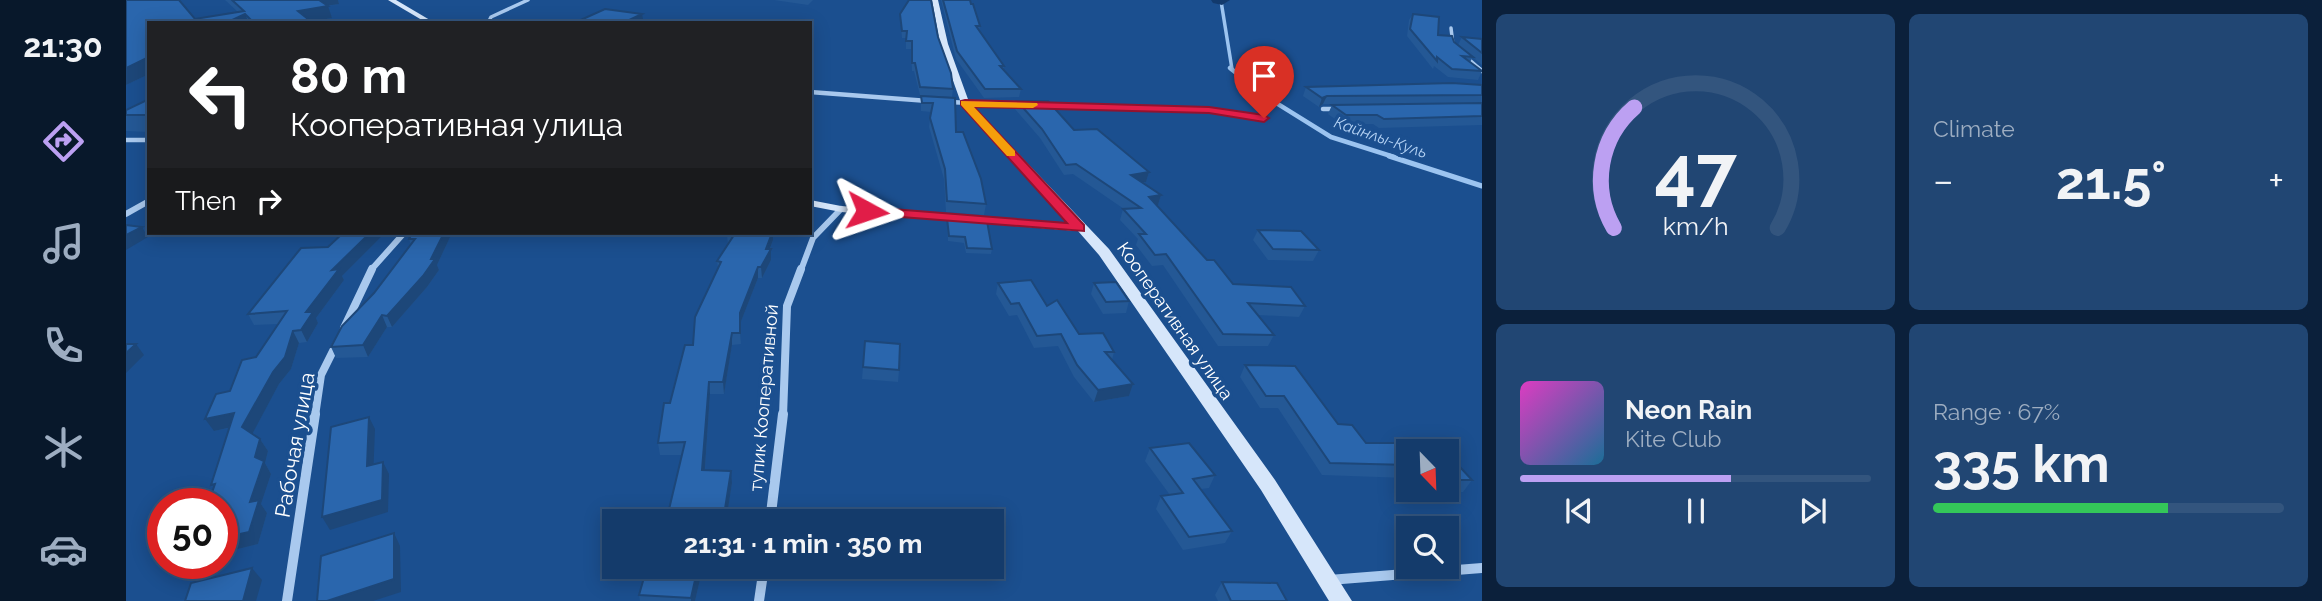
<!DOCTYPE html>
<html lang="en">
<head>
<meta charset="utf-8">
<style>
  :root { --surface:#143b6b; --page:#214673; --text:#f1f3f6; --muted:#9dadc1; --line:#33557e; --accent:#bca0f2 }
  body { margin:0; font-family:Raleway,sans-serif; background:var(--page); color:var(--text); height:100vh; display:flex; flex-direction:column; font-size:26px; white-space:nowrap }
  * { box-sizing:border-box; margin:0 }
  p { font-size:23px; color:var(--muted) }
  .icon { flex:none; width:38px; height:38px; fill:none; stroke:currentColor; stroke-width:2; stroke-linecap:round; stroke-linejoin:round }
  .map { position:relative; flex:1; overflow:hidden }
  .side { display:flex; flex-direction:column; gap:14px; padding:14px; background:#0b203b; width:840px }
  .side>* { flex:none }
  .guide { position:absolute; left:21px; top:21px; width:665px; height:214px; border-radius:0px; box-shadow:0 4px 18px #0003,0 0 0 2px var(--line); background:#202124; color:#fff; overflow:hidden }
  .needle { width:46px; rotate:157deg }
  .fabs { position:absolute; left:1270px; top:439px; display:grid; gap:14px }
  .fabs a { display:grid; place-items:center; width:63px; height:63px; border-radius:0px; background:var(--surface); box-shadow:0 4px 18px #0003,0 0 0 2px var(--line); font-size:35px }
  .speed { position:absolute; left:21px; top:488px; display:flex; gap:14px; font-size:35px; font-weight:700; text-align:center }
  .speed>* { display:grid; place-content:center; width:91px; height:91px; border-radius:50%; background:var(--surface); box-shadow:0 4px 18px #0003,0 0 0 2px var(--line); line-height:1 }
  .speed .limit { border:10px solid #d22; background:#fff; color:#111 }
  .pin { position:absolute; display:grid; place-items:center; width:60px; height:60px; color:#fff; margin:-72px -30px; border-radius:50% 50% 50% 0; rotate:-45deg; box-shadow:0 0 7px #0007 }
  .pin .icon { rotate:45deg }
  .me { position:absolute; width:77px; margin:-38px; rotate:95deg; stroke-linejoin:round; filter:drop-shadow(0 0 5px #0008) }
  .turn { display:flex; align-items:center; gap:24px; height:147px; padding:0 28px; font-size:32px }
  .turn .icon { width:91px; height:91px; stroke-width:2.5 }
  .turn b { display:block; font-size:49px; line-height:60px }
  .then { display:flex; align-items:center; height:66px; padding:0 28px; background:#0003; gap:14px; font-size:26px }
  .big { font-size:52px; font-weight:700; line-height:1.1 }
  .side .widget { flex:1; display:flex; flex-direction:column; justify-content:center; gap:10px; min-width:0; padding:0 24px; border-radius:10px; background:var(--page) }
  .side .dial { align-items:center; gap:0 }
  .dial svg { height:182px; overflow:visible; fill:none; stroke:var(--line); stroke-width:7; stroke-linecap:round; text-anchor:middle }
  .dial text { fill:var(--text); stroke:none }
  .song { display:flex; align-items:center; gap:21px }
  .cover { width:84px; height:84px; border-radius:10px; background:linear-gradient(135deg,hsl(310 70% 55%),hsl(200 70% 35%)) }
  .played { height:7px; border-radius:4px; background:linear-gradient(90deg,var(--accent) 60%,var(--line) 60%) }
  .keys { display:flex; justify-content:space-around; direction:ltr }
  .heat { display:flex; justify-content:space-between; align-items:center; font-size:38px; direction:ltr }
  .charge { height:10px; border-radius:5px; background:linear-gradient(90deg,#34c759 67%,var(--line) 0) }
  .side .tiles { flex:1; display:grid; gap:14px; grid-template-columns:repeat(2,1fr) }
  .trip { position:absolute; left:476px; top:509px; width:402px; height:70px; border-radius:0px; background:var(--surface); box-shadow:0 4px 18px #0003,0 0 0 2px var(--line); font-weight:700; line-height:70px; text-align:center }
  main { display:flex; flex:1; min-height:0 }
  .tab-bar { display:flex; flex-direction:column; width:126px; justify-content:space-around; align-items:center; background:#08182b; color:var(--muted) }
  .tab-bar .icon { width:49px; height:49px }
  .tab-bar .current { color:var(--accent) }
  .tab-bar b { font-size:32px; color:var(--text) }
  .map>svg:first-child { display:block }
  .lines { fill:none; stroke-linecap:round; stroke-linejoin:round }
  .stream-far2 { stroke:#9cc4f0; stroke-width:3.5 }
  .stream-far1 { stroke:#9cc4f0; stroke-width:4.5 }
  .stream { stroke:#9cc4f0; stroke-width:5 }
  .river { fill:#123a6d; fill-rule:evenodd }
  .street-far4 { stroke:#a9c9ee; stroke-width:3.5 }
  .street-far3 { stroke:#a9c9ee; stroke-width:4.5 }
  .street-far2 { stroke:#a9c9ee; stroke-width:6 }
  .street-far1 { stroke:#a9c9ee; stroke-width:8 }
  .street { stroke:#a9c9ee; stroke-width:10 }
  .secondary { fill:#d6e6fa; fill-rule:evenodd }
  .wall { fill:#245895 }
  .shaded-wall { fill:#1d4779 }
  .building { fill:#2a66ad; stroke:#1d4779; stroke-width:2 }
  .route { fill:#e11d48; stroke:#92132f; stroke-width:2 }
  .slow { fill:#f59e0b }
  .labels { text-anchor:middle; stroke-width:7; stroke-linejoin:round; paint-order:stroke }
  .far-water-label { font-size:16px; font-style:italic; fill:#b5d3f5; stroke:#1b4f8f }
  .street-label { font-size:18px; fill:#fff; stroke:#1b4f8f }
  .near-street-label { font-size:21px; fill:#fff; stroke:#1b4f8f }
</style>
</head>
<body>
<main>
<nav class="tab-bar">
<b>21:30</b>
<svg class="icon current" aria-label="directions" viewBox="0 0 24 24"><path d="M12 3l9 9-9 9-9-9zM9 14v-3h6M13 9l2 2-2 2"/></svg>
<svg class="icon" aria-label="music" viewBox="0 0 24 24"><path d="M9 18V5l10-2v13"/><circle cx="6" cy="18" r="3"/><circle cx="16" cy="16" r="3"/></svg>
<svg class="icon" aria-label="phone" viewBox="0 0 24 24"><path d="M5 4h4l2 5-3 2q2 4 5 5l2-3 5 2v4C11 20 4 13 5 4z"/></svg>
<svg class="icon" aria-label="climate" viewBox="0 0 24 24"><path d="M12 3v18M4 7l16 10M4 17L20 7"/></svg>
<svg class="icon" aria-label="car" viewBox="0 0 24 24"><path d="M5 17H2v-5l4-1 3-4h7l3 4 3 1v5h-3M9 17h6M6 11h13"/><circle cx="7" cy="17" r="2"/><circle cx="17" cy="17" r="2"/></svg>
</nav>
<div class="map">
<svg width="1356" height="601" viewBox="0 0 1356 601">
  <rect width="100%" height="100%" fill="#1b4f8f"/>
  <g class="lines">
    <polyline class="stream-far2" points="1095,1 1106,69"/>
    <polyline class="stream-far1" points="1104,68 1139,96 1205,137 1268,157"/>
    <polyline class="stream" points="1263,156 1356,186"/>
    <polygon class="river" points="1085,0 1104,0 1096,5 1087,3"/>
    <g class="street-far4">
      <polyline points="362,23 365,17 402,0"/>
      <polyline points="1325,28 1327,45"/>
      <polyline points="1338,55 1354,69"/>
    </g>
    <g class="street-far3">
      <polyline points="1352,68 1356,71"/>
      <polyline points="684,92 802,101"/>
      <polyline points="821,102 897,105"/>
      <polyline points="919,105 1083,110 1138,118"/>
      <polyline points="1197,109 1212,109"/>
      <polyline points="0,140 23,140"/>
    </g>
    <g class="street-far2">
      <polyline points="0,214 23,201"/>
      <polyline points="245,270 278,233"/>
      <polyline points="675,270 687,238 715,209"/>
    </g>
    <g class="street-far1">
      <polyline points="218,328 246,269"/>
      <polyline points="189,416 195,375 210,345"/>
      <polyline points="657,416 661,306 675,269"/>
    </g>
    <g class="street">
      <polyline points="644,522 657,414"/>
      <polyline points="1203,580 1356,568"/>
      <polyline points="161,601 189,414"/>
      <polyline points="633,601 638,567"/>
    </g>
    <g class="secondary">
      <polygon points="262,0 270,0 309,23 301,23"/>
      <polygon points="806,0 812,0 822,44 843,102 983,249 1149,480 1226,601 1203,601 1135,490 973,255 952,231 715,212 684,206 684,200 715,206 945,224 835,103 814,44"/>
    </g>
  </g>
  <g class="wall">
    <polygon points="0,0 53,0 69,19 112,12 99,0 212,0 213,4 201,6 206,18 185,21 187,23 23,23 23,74 0,85"/>
    <polygon points="648,0 687,0 682,5"/>
    <polygon points="815,0 844,0 854,26 853,31 878,66 877,70 895,89 893,97 858,98 830,59"/>
    <polygon points="774,14 812,37 827,89 826,97 794,95 788,71 786,71 785,49 780,49 780,38 776,38"/>
    <polygon points="1287,14 1312,35 1328,42 1347,57 1344,62 1356,71 1352,80 1322,77 1308,66 1307,69 1281,36 1283,20"/>
    <polygon points="1336,37 1356,39 1356,65 1332,45"/>
    <polygon points="1356,85 1356,125 1253,128 1247,124 1216,124 1202,114 1206,105 1278,104 1197,104 1193,107 1177,96 1180,87"/>
    <polygon points="795,96 829,98 830,132 860,204 858,215 820,212 818,179 803,127 805,112 795,111"/>
    <polygon points="23,99 23,132 0,131 0,110"/>
    <polygon points="891,101 948,130 1023,172 1020,182 1017,183 1035,195 1032,205 1030,205 1081,260 1107,284 1179,306 1173,317 1132,315 1148,335 1142,346 1092,346 1037,265 1026,266 1010,245 1012,239 994,220 997,209 998,209 947,174 938,175 914,138 889,109"/>
    <polygon points="821,218 866,249 865,254 840,253 838,243 822,241"/>
    <polygon points="1132,230 1193,250 1187,261 1142,260 1127,240"/>
    <polygon points="217,233 259,233 216,276 218,280 190,318 192,323 181,342 173,343 165,369 153,384 126,434 134,439 142,451 139,463 145,474 135,504 141,513 132,544 96,553 96,504 88,489 103,428 88,431 104,391 130,357 152,324 128,325 122,314"/>
    <polygon points="286,233 326,233 311,265 313,270 301,287 266,327 261,327 242,357 210,358 205,347 248,293 285,245 283,239"/>
    <polygon points="602,233 647,233 647,240 644,249 645,260 636,278 632,278 614,324 615,344 606,345 598,394 584,394 579,470 606,483 600,522 540,522 556,455 534,455 532,443 544,403 567,345 592,267 591,261 602,245 601,235"/>
    <polygon points="872,283 921,306 953,334 988,352 986,360 1007,384 1003,396 968,402 948,377 932,346 908,348 891,315 883,316 870,294"/>
    <polygon points="968,283 1003,301 1000,313 977,314 965,294"/>
    <polygon points="739,341 773,370 772,382 736,379"/>
    <polygon points="1119,365 1240,443 1283,452 1283,481 1280,478 1196,475 1152,408 1134,408 1114,377"/>
    <polygon points="1024,448 1089,475 1083,488 1075,489 1106,531 1099,543 1057,550 1030,509 1035,496 1044,495 1019,461"/>
    <polygon points="1321,453 1346,480 1337,492 1293,493 1291,490 1321,490"/>
    <polygon points="521,567 577,567 569,601 514,601 513,595"/>
    <polygon points="1096,582 1161,601 1092,601 1089,595"/>
  </g>
  <g class="shaded-wall">
    <polygon points="189,0 212,0 213,4 192,7"/>
    <polygon points="202,6 206,18 177,23 172,11"/>
    <polygon points="119,14 123,23 100,23"/>
    <polygon points="516,14 517,19 509,23 497,23"/>
    <polygon points="23,57 23,74 0,85 0,68"/>
    <polygon points="1201,96 1197,104 1193,107 1196,98"/>
    <polygon points="1023,172 1020,182 1002,185 1005,175"/>
    <polygon points="1035,195 1032,205 1019,208 1023,197"/>
    <polygon points="16,227 22,237 0,250 0,235"/>
    <polygon points="244,233 259,233 216,276 218,280 190,318 192,323 181,342 175,330 180,312 206,270"/>
    <polygon points="318,233 326,233 311,265 313,270 301,287 266,327 261,316 305,259"/>
    <polygon points="646,233 647,233 647,240 642,254 645,249 645,260 636,278 635,267"/>
    <polygon points="632,267 632,278 614,324 615,344 614,313"/>
    <polygon points="256,315 261,327 242,357 237,345"/>
    <polygon points="167,331 173,343 165,369 153,384 123,440 116,427"/>
    <polygon points="606,333 606,345 598,394 597,382"/>
    <polygon points="10,344 18,355 0,373 0,353"/>
    <polygon points="583,382 584,394 578,482 576,470"/>
    <polygon points="1007,384 1003,396 968,402 972,390"/>
    <polygon points="108,413 115,425 88,431 79,419"/>
    <polygon points="243,417 249,429 247,479 241,466"/>
    <polygon points="134,439 142,451 139,463 145,474 135,504 141,513 132,544 96,553 96,538 124,502 129,457"/>
    <polygon points="257,462 263,474 262,512 204,530 196,517"/>
    <polygon points="605,471 606,483 600,522 599,522 598,515"/>
    <polygon points="268,533 274,546 275,592 247,601 201,601"/>
    <polygon points="572,567 577,567 569,601 565,601 565,598"/>
    <polygon points="126,568 136,580 130,601 117,601"/>
  </g>
  <g class="building">
    <polygon points="0,0 53,0 69,19 118,11 106,0 193,0 202,6 172,11 187,23 128,23 119,14 100,23 23,23 23,57 0,68"/>
    <polygon points="783,0 805,0 812,37 825,73 827,89 794,87 789,63 786,63 786,41 780,41 781,31 776,31 774,14"/>
    <polygon points="817,0 844,0 845,4 847,4 854,26 850,26 878,66 874,66 895,89 859,89 831,51"/>
    <polygon points="479,9 516,14 497,23 448,23"/>
    <polygon points="1287,14 1313,17 1312,35 1326,36 1328,42 1347,57 1336,56 1356,71 1326,69 1311,57 1311,61 1284,29"/>
    <polygon points="1336,37 1356,39 1356,53"/>
    <polygon points="1326,83 1356,85 1356,95 1201,96 1196,98 1180,87"/>
    <polygon points="795,96 829,98 830,132 837,132 855,179 860,204 821,201 819,169 804,118 807,103 796,103"/>
    <polygon points="23,99 23,115 0,115 0,110"/>
    <polygon points="891,101 922,101 948,130 971,129 1023,172 1005,175 1035,195 1023,197 1081,260 1088,260 1107,284 1165,287 1179,306 1122,303 1148,335 1097,334 1040,254 1029,255 1013,234 1020,234 997,209 1015,208 950,164 940,165 916,129"/>
    <polygon points="1356,103 1356,116 1258,119 1251,115 1220,115 1206,105"/>
    <polygon points="821,218 861,221 866,249 841,248 839,237 823,236"/>
    <polygon points="0,225 16,227 0,235"/>
    <polygon points="1132,230 1175,231 1193,250 1147,249"/>
    <polygon points="217,233 244,233 206,270 213,269 180,312 187,312 175,330 167,331 159,357 147,372 116,427 134,439 129,457 138,461 124,502 133,500 123,532 96,538 96,504 82,504 89,484 85,485 108,413 79,419 90,394 104,391 116,360 130,357 161,311 122,314 175,248 202,247"/>
    <polygon points="286,233 318,233 305,259 309,259 297,276 261,316 256,315 237,345 205,347 216,326 248,293 289,239 283,239"/>
    <polygon points="602,233 646,233 640,249 645,249 635,267 632,267 614,313 614,333 606,333 597,382 583,382 576,470 605,471 598,515 584,515 583,522 540,522 559,442 532,443 538,403 544,403 559,345 567,345 569,317 595,262 591,261 608,235 601,235"/>
    <polygon points="905,280 921,306 931,300 953,334 977,333 988,352 979,352 1007,384 972,390 951,365 935,334 911,336 893,303 885,304 872,283"/>
    <polygon points="990,282 1003,301 980,302 968,283"/>
    <polygon points="739,341 774,344 773,370 737,367"/>
    <polygon points="0,344 10,344 0,353"/>
    <polygon points="1119,365 1169,366 1212,424 1226,425 1240,443 1313,443 1320,452 1283,452 1283,465 1204,463 1158,396 1140,396"/>
    <polygon points="243,417 241,466 257,462 256,500 196,517 205,427"/>
    <polygon points="1063,443 1089,475 1067,479 1106,531 1063,537 1035,496 1057,493 1024,448"/>
    <polygon points="1321,453 1346,480 1321,480"/>
    <polygon points="268,533 268,579 201,601 191,601 195,556"/>
    <polygon points="521,567 572,567 565,598 513,595"/>
    <polygon points="126,568 117,601 59,601 65,583"/>
    <polygon points="1096,582 1151,583 1161,601 1105,601"/>
  </g>
  <polygon class="route" points="839,100 1083,107 1138,115 1143,118 1138,122 1083,113 848,107 958,225 958,231 736,214 734,211 741,207 941,223 835,105 835,101"/>
  <polygon class="slow" points="835,101 911,103 912,105 907,108 848,107 889,151 889,156 881,156 835,105"/>
  <g class="labels">
    <g class="far-water-label">
      <text transform="translate(1255 137) rotate(19)" y="6">Кайнлы-Куль</text>
    </g>
    <g class="street-label">
      <text transform="translate(1049 321) rotate(55)" y="6">Кооперативная улица</text>
      <text transform="translate(638 398) rotate(-85)" y="6">тупик Кооперативной</text>
    </g>
    <g class="near-street-label">
      <text transform="translate(169 445) rotate(-80)" y="7">Рабочая улица</text>
    </g>
  </g>
</svg>
<div class="fabs">
<a><svg class="needle" viewBox="-14 -14 28 28"><path d="M0-13l5 13h-10z" fill="#e53935"/><path d="M0 13l5-13h-10z" fill="#9dadc1"/></svg></a>
<a><svg class="icon" aria-label="search" viewBox="0 0 24 24"><circle cx="10" cy="10" r="6"/><path d="M15 15l6 6"/></svg></a>
</div>
<div class="speed"><div class="limit">50</div></div>
<div class="pin" style="left:1138px;top:118px;background:#d93025"><svg class="icon" aria-label="arrive" viewBox="0 0 24 24"><path d="M6 21V4h12l-3 4 3 4H6"/></svg></div>
<svg class="me" style="left:741px;top:211px" viewBox="-20 -20 40 40"><path d="M0-17L14 15 0 8-14 15z" fill="#e11d48" stroke="#fff" stroke-width="4"/></svg>
<div class="trip">21:31 · 1 min · 350 m</div>
<div class="guide">
<div class="turn"><svg class="icon" aria-label="left" viewBox="0 0 24 24"><path d="M17 20v-9H6M10 6l-5 5 5 5"/></svg><div><b>80 m</b>Кооперативная улица</div></div>
<div class="then">Then<svg class="icon" aria-label="right" viewBox="0 0 24 24"><path d="M7 20v-9h11M14 6l5 5-5 5"/></svg></div>
</div>
</div>
<section class="side">
<div class="tiles">
<div class="widget dial"><svg viewBox="0 0 100 80">
<path d="M14 69A42 42 0 1 1 86 69"/>
<path d="M14 69A42 42 0 0 1 23 16" stroke="#bca0f2"/>
<text x="50" y="56" font-size="32" font-weight="700">47</text>
<text x="50" y="72" font-size="11">km/h</text>
</svg></div>
<div class="widget"><p>Climate</p>
<div class="heat"><a>−</a><b class="big">21.5°</b><a>+</a></div>
</div>
<div class="widget">
<div class="song"><i class="cover"></i><div><b>Neon Rain</b><p>Kite Club</p></div></div>
<div class="played"></div>
<div class="keys"><svg class="icon" aria-label="previous" viewBox="0 0 24 24"><path d="M18 5L8 12l10 7zM5 5v14"/></svg><svg class="icon" aria-label="pause" viewBox="0 0 24 24"><path d="M8 5v14M16 5v14"/></svg><svg class="icon" aria-label="next" viewBox="0 0 24 24"><path d="M6 5l10 7-10 7zM19 5v14"/></svg></div>
</div>
<div class="widget"><p>Range · 67%</p><b class="big">335 km</b><div class="charge"></div></div>
</div>
</section>
</main>
</body>
</html>
